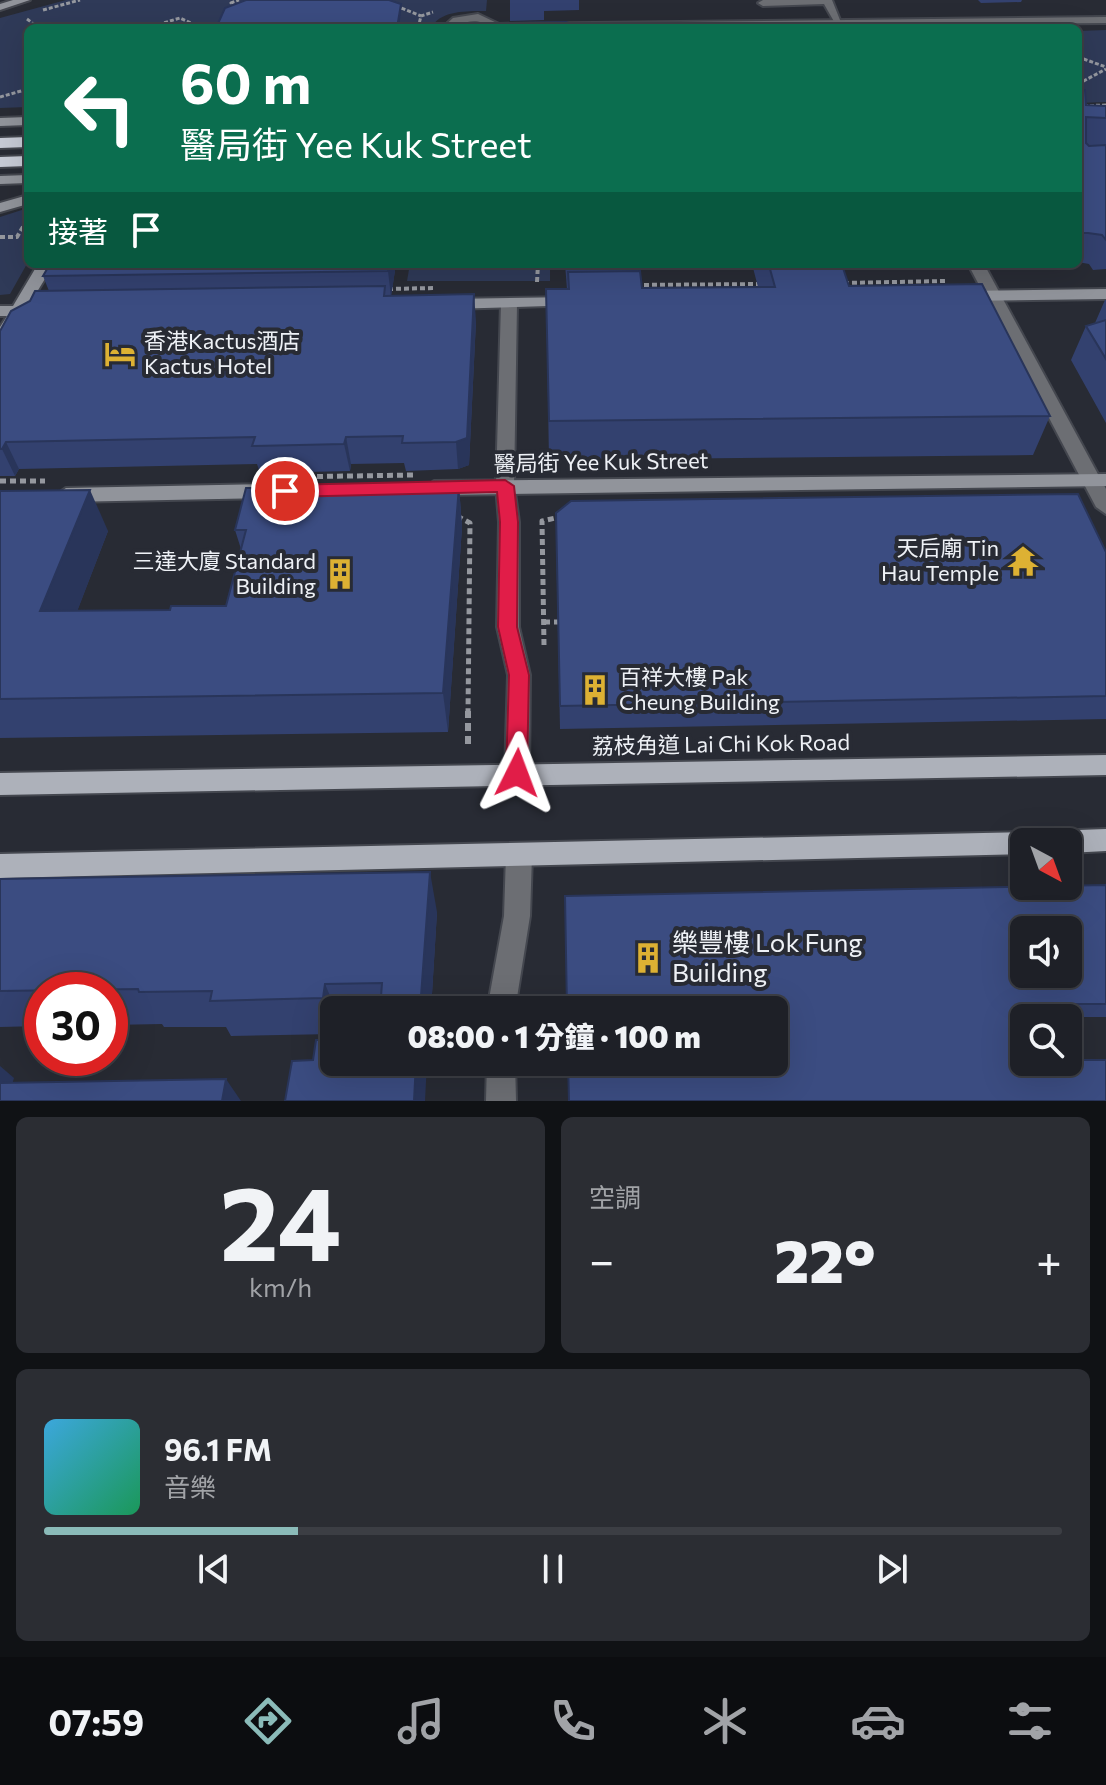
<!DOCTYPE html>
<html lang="zh-TW">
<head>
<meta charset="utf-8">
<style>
  :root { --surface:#1e2027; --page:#2b2d33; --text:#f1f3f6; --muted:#a1a3a7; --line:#3c3e44; --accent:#8bbbb9 }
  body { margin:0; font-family:Commissioner,"Noto Sans TC",sans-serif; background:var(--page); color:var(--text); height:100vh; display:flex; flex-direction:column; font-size:30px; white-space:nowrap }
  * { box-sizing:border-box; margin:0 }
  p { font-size:26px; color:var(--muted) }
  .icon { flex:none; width:44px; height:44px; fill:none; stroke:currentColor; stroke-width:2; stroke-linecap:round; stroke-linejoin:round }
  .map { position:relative; height:1101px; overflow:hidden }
  .side { display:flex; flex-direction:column; gap:16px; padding:16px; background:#101215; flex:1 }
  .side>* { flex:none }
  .top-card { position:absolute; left:24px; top:24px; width:1058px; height:244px; border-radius:12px; box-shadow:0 8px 32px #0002,0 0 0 2px var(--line); background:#0b6e4f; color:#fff; overflow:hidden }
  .needle { width:52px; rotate:139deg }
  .controls { position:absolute; left:1010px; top:828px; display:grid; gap:16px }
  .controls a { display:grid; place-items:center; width:72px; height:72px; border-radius:12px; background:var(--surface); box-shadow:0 8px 32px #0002,0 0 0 2px var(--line); font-size:40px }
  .speed { position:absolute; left:24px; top:972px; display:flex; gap:16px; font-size:40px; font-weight:700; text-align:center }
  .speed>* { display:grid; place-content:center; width:104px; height:104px; border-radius:50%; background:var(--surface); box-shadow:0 8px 32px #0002,0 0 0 2px var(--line); line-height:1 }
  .speed .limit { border:12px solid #d22; background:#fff; color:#111 }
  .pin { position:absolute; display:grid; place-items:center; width:68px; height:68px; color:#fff; margin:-34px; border:4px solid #fff; border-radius:50%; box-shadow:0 2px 8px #0007 }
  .me { position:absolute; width:88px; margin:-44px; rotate:3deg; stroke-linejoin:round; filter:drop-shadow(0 0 6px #0008) }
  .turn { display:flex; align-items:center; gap:28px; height:168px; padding:0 24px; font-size:36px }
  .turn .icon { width:104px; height:104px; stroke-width:2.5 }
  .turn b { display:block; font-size:56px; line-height:68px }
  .then { display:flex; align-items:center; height:76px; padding:0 24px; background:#0003; gap:16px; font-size:30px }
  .big { font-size:60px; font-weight:800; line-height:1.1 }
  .side .card { flex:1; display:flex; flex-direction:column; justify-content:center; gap:12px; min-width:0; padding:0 28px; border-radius:12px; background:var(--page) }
  .side .dial { align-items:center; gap:0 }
  .dial b { font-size:104px; line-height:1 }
  .song { display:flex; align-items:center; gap:24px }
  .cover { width:96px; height:96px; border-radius:12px; background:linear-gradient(135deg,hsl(200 70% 55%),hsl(150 70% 35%)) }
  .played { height:8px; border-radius:4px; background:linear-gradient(90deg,var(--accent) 25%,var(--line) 25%) }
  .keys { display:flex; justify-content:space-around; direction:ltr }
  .heat { display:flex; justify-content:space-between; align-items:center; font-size:44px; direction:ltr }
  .side .tiles { flex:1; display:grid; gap:16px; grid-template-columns:1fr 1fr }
  .card:last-child { grid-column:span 2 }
  .trip { position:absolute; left:320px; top:996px; width:468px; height:80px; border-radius:12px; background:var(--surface); box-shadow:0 8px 32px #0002,0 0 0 2px var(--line); font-weight:800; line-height:80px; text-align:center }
  .dock { display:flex; height:128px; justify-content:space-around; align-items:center; background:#0c0d10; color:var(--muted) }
  .dock .icon { width:56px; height:56px }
  .dock .current { color:var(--accent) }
  .dock b { font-size:36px; color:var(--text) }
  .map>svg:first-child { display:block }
  .green { fill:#2f3a58 }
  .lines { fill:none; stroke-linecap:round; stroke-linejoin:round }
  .lane-casing { stroke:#44474f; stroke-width:4 }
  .street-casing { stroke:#44474f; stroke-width:4 }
  .secondary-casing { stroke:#44474f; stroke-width:4 }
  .primary-casing { stroke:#44474f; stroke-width:4 }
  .highway-casing { stroke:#44474f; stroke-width:4 }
  .path-far3 { stroke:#95989f; stroke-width:3; stroke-dasharray:4 2; stroke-linecap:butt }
  .path-far2 { stroke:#95989f; stroke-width:4; stroke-dasharray:5 3; stroke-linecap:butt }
  .path-far1 { stroke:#95989f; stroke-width:5; stroke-dasharray:6 4; stroke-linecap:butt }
  .path { stroke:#95989f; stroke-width:6; stroke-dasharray:8 5; stroke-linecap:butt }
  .lane { fill:#6c6e73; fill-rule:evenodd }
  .street { fill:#6c6e73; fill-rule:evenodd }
  .secondary { fill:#91949b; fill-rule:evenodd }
  .primary { fill:#adb1ba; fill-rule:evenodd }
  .highway { fill:#c7cbd6; fill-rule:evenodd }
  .wall { fill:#33416f }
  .shaded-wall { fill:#29355a }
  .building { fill:#3b4c81; stroke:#29355a; stroke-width:2; fill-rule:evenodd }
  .route { fill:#e11d48; stroke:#92132f; stroke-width:2 }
  .labels { text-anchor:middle; stroke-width:8; stroke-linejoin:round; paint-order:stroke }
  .poi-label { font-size:22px; fill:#eef1f6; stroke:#282b34; text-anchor:start }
  .street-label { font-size:22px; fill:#eef1f6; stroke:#282b34 }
  .near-poi-label { font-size:26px; fill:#eef1f6; stroke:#282b34; text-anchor:start }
</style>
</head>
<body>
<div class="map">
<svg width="1106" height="1101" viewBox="0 0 1106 1101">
  <rect width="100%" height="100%" fill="#282b34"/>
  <g class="green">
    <path d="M 66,0 L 487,0 L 486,11 C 468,11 440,10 431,28 L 28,28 L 28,107 L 0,108 L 0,18 Z"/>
    <polygon points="1106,30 1106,102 1078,103 1078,31"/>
    <polygon points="28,208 28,262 10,294 0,295 0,217"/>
    <polygon points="410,264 550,264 550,281 407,281"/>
  </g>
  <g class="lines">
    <defs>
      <polygon id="lane" points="832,0 842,25 836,25 824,4 763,6 758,3 763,0"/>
      <g id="street">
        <path d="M 478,14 L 499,24 L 1106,17 L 1106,23 L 491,28 C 472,13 461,28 442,28 L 453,18 Z"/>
        <polygon points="968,264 984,264 1106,489 1106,514 1096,507"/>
        <polygon points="509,298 517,303 514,486 519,522 519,627 530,675 529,773 525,780 517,783 509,780 505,773 508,675 497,627 499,522 496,486 501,303"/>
        <polygon points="519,843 528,847 532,855 530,916 515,1010 487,1010 504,916 506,855 510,847"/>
        <polygon points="487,1062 515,1062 516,1101 486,1101"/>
      </g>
      <g id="secondary">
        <polygon points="13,0 30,0 0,10 0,4"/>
        <polygon points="28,117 28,125 0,126 0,118"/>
        <polygon points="28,175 28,183 0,184 0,176"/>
        <polygon points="28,195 28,204 0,212 0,203"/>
        <polygon points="38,264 54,264 29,305 44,307 46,310 38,315 23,315 6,344 0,346 0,327 7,316 0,316 0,306 13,306"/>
        <polygon points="1106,289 1106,299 962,301 954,296 962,291"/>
        <polygon points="574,297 582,302 580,305 450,309 442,304 450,299"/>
        <polygon points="1106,474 1106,486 434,495 425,488 434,481"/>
        <polygon points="270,484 279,491 270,498 66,502 56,495 66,488"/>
      </g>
      <g id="primary">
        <polygon points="1106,755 1106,775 0,795 0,773"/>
        <polygon points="1106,829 1106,851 1068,853 1068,842 1038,842 1042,834 1051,831"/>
        <polygon points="1024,832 1033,835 1036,842 1024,842 1024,854 0,878 0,854"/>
      </g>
      <g id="highway">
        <polygon points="28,137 28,147 0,148 0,138"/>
        <polygon points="28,156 28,166 0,167 0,157"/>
      </g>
    </defs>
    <use href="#lane" class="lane-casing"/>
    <use href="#street" class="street-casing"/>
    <use href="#secondary" class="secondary-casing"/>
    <use href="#primary" class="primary-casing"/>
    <use href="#highway" class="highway-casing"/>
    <g class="path-far3">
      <polyline points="396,6 421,16"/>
      <polyline points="236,7 231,3 239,0"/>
      <polyline points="43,10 80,0"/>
      <polyline points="27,19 39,28"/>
      <polyline points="147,28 180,18 202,28"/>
      <polyline points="418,28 421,16 433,12"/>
      <polyline points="1078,57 1106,67"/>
      <polyline points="1078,84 1106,69"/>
      <polyline points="0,97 28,89"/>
      <polyline points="1078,106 1106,105"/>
    </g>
    <g class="path-far2">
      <polyline points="0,237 17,237 24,225"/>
      <polyline points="537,282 538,264"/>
      <polyline points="844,283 946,281"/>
      <polyline points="636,285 762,284"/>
      <polyline points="388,289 434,288"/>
    </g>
    <g class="path-far1">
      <polyline points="287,477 413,475"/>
      <polyline points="0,481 45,481"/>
      <polyline points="457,516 470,523 468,713"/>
      <polyline points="544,622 563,622"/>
      <polyline points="544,645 542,521 560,517"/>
    </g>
    <polyline class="path" points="468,744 468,711"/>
    <use href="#lane" class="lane"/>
    <use href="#street" class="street"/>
    <use href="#secondary" class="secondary"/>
    <use href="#primary" class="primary"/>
    <use href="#highway" class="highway"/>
  </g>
  <g class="wall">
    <polygon points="510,0 579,0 579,10 544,11 544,20 510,21"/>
    <polygon points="978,0 1022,0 1021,2 981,3"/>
    <polygon points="1078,90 1086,105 1106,118 1106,269 1093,270 1089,264 1078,262"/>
    <polygon points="50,264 396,264 391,296 476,321 469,465 458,469 406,471 404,463 351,464 350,471 260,473 257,464 19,469 15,476 0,476 0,331 30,301 49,291 43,276"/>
    <polygon points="565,264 638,264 638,271 642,288 758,287 752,264 835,264 834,268 849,286 1050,416 1033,455 549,460 546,289 567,289"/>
    <polygon points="1105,300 1106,300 1106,423 1071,360 1086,326 1095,323"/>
    <polygon points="459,486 462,527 448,732 0,738 0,491 108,531 77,611 170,610 226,606 241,549 235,530"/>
    <polygon points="556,537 1106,552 1106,719 560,729"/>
    <polygon points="0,879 437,912 431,1010 334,1010 334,1034 231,1036 226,1027 164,1027 162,1024 110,1025 110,990 42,990 42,1026 0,1027"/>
    <polygon points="1106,885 1106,1017 1067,1017 568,1101"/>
  </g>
  <g class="shaded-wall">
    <polygon points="401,4 401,11 399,28 397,28"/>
    <polygon points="389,264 396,264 391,297 388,271"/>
    <polygon points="474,294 476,321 469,465 458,469 456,442"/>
    <polygon points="346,437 351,464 350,471 344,444"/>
    <polygon points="6,442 19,469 15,476 2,449"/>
    <polygon points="459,486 462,527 448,732 443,693"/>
    <polygon points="90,490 108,531 62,651 40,611"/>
    <polygon points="430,872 437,912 431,1010 420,1010"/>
    <polygon points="325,984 336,1010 334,1010 334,1025 323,998"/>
    <polygon points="416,1062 427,1062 425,1101 414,1101"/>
    <polygon points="0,1066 14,1078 7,1101 0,1101"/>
    <polygon points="226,1079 241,1101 222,1101"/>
  </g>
  <g class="building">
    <polygon points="246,0 389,0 401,4 397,28 216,28 225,8"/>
    <polygon points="566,22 578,28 510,28 510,23"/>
    <polygon points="1078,90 1085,90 1086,105 1106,106 1106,118 1086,117 1086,143 1089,146 1106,145 1106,240 1102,235 1088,233 1078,233"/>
    <polygon points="50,264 389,264 388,271 43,276"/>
    <polygon points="843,268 849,286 982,284 1050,416 549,421 546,289 569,289 568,272 640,271 642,288 775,287 770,269"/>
    <polygon points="385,286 384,296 474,294 467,438 456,442 402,443 403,436 346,437 344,444 252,446 255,437 6,442 2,449 0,449 0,331 11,311 30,301 35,291"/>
    <polygon points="1106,320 1106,359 1086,326"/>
    <polygon points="459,486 443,693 0,699 0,491 90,490 40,611 170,610 171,606 226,606 246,530 235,530 246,488"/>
    <polygon points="1078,494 1106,552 1106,696 560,706 556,513 571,501"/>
    <polygon points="430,872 420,1010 380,1010 382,983 325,984 323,998 210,1001 212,991 139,992 138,989 0,991 0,879"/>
    <path d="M 1106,885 L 1106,1004 L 1063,1004 L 1067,1018 L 1024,1018 L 1024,1062 L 1068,1062 L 1068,1020 L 1081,1060 L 1106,1060 L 1106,1101 L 569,1101 L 568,1062 L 774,1062 L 774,1010 L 567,1010 L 565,896 ZM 1024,930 L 1068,930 L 1068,974 L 1024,974 Z"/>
    <polygon points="316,1040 334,1040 334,1062 416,1062 414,1101 285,1101 292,1061 313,1060"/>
    <polygon points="226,1079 222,1101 0,1101 0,1083"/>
  </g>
  <polygon class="route" points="505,480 514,486 518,522 517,627 529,675 527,773 524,779 517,782 509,779 506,773 509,675 498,627 500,522 497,492 285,497 277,491 285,485"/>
  <defs>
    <symbol id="hotel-bare" viewBox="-9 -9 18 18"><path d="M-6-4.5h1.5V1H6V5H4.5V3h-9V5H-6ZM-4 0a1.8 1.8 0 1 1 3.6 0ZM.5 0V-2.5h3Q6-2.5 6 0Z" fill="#ddb133" stroke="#282b34" stroke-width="2.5" paint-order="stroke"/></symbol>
    <symbol id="temple-bare" viewBox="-9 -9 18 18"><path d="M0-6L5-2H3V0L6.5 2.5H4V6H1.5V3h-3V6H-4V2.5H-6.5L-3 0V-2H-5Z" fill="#ddb133" stroke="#282b34" stroke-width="2.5" paint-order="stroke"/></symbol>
    <symbol id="building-bare" viewBox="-9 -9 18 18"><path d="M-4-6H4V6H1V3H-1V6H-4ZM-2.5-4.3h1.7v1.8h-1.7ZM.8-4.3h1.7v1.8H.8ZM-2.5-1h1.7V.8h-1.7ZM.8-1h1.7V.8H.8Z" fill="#ddb133" stroke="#282b34" stroke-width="2.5" paint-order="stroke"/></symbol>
  </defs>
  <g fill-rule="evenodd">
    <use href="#hotel-bare" x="98" y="332" width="44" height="44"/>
    <use href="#temple-bare" x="1001" y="539" width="44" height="44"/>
    <use href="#building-bare" x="318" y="552" width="44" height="44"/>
    <use href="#building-bare" x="573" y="668" width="44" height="44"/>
    <use href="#building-bare" x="626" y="936" width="44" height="44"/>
  </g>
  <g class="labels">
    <g class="poi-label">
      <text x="144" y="349">香港Kactus酒店<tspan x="144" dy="25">Kactus Hotel</tspan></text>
      <text x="999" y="556" text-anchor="end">天后廟 Tin<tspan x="999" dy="25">Hau Temple</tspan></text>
      <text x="316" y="569" text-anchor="end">三達大廈 Standard<tspan x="316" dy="25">Building</tspan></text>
      <text x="619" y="685">百祥大樓 Pak<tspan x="619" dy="25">Cheung Building</tspan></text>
    </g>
    <g class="street-label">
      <text transform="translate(601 462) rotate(-1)" y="8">醫局街 Yee Kuk Street</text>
      <text transform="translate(721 744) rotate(-1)" y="8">荔枝角道 Lai Chi Kok Road</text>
    </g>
    <g class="near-poi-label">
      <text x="672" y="952">樂豐樓 Lok Fung<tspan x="672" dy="30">Building</tspan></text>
    </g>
  </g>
</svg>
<div class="controls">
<a><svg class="needle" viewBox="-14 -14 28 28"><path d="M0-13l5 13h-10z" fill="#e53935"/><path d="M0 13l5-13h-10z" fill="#a1a3a7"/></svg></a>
<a><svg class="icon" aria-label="sound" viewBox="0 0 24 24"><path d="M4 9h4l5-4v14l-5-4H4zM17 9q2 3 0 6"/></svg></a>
<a><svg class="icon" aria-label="search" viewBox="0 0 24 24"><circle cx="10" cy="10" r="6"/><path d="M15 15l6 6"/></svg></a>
</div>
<div class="speed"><div class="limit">30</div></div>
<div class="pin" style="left:285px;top:491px;background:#d93025"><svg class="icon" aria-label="arrive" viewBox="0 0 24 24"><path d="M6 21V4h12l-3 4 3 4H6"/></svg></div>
<svg class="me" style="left:517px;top:773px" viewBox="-20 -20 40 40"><path d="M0-17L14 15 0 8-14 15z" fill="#e11d48" stroke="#fff" stroke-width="4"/></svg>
<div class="trip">08:00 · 1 分鐘 · 100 m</div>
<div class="top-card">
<div class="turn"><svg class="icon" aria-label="left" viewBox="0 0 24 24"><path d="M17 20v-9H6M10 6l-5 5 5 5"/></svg><div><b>60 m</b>醫局街 Yee Kuk Street</div></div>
<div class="then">接著<svg class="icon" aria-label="arrive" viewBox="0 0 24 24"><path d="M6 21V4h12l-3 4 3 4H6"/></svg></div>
</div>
</div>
<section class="side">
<div class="tiles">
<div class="card dial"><b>24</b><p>km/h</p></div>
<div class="card"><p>空調</p>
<div class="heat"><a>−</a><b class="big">22°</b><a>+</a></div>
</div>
<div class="card">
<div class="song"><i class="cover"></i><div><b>96.1 FM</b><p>音樂</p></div></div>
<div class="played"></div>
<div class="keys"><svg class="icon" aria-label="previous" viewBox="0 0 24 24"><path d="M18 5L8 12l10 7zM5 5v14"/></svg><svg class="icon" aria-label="pause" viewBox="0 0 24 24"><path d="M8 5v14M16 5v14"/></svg><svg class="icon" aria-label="next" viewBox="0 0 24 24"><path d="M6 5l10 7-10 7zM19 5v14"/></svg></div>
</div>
</div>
</section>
<nav class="dock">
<b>07:59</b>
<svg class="icon current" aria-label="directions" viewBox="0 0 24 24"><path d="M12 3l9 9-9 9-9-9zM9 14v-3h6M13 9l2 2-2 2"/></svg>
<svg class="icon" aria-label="music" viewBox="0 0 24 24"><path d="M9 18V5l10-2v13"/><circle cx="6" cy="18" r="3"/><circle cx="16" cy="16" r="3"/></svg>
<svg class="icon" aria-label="phone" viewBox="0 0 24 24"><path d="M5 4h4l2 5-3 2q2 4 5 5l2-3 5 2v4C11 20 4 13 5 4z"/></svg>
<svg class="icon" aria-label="climate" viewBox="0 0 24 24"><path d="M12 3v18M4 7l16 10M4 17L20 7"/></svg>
<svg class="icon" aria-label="car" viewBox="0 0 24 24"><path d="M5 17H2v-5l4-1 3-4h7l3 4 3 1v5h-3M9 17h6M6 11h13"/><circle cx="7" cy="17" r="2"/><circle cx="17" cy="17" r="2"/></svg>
<svg class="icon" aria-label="filters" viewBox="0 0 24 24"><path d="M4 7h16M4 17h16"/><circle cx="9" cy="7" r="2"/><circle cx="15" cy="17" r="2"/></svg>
</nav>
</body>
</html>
